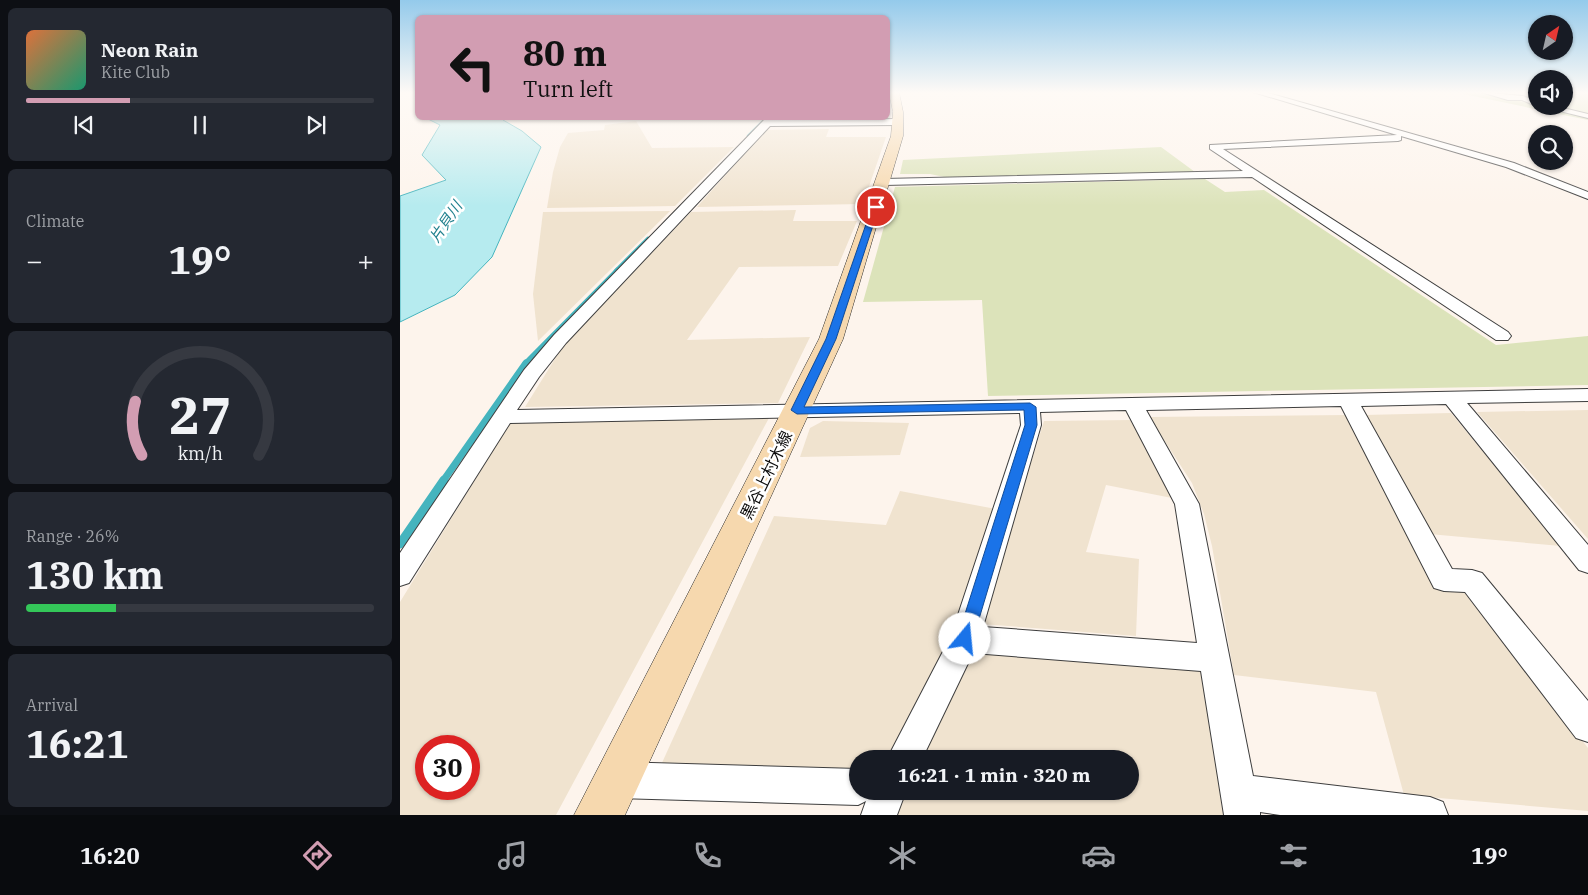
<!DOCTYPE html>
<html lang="en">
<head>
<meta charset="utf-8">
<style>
  :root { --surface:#171b24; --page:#242831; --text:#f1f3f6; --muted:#9ea1a6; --line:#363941; --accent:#d29db2 }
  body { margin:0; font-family:"IBM Plex Serif","Noto Sans JP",serif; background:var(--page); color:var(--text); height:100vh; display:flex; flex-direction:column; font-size:19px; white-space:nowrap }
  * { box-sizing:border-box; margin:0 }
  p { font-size:16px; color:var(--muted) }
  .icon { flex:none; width:28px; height:28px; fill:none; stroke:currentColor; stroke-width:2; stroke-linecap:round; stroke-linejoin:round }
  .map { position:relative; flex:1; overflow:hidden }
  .drawer { display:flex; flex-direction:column; gap:8px; padding:8px; background:#0d0f14; width:400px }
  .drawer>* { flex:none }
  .top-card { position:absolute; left:15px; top:15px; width:475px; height:105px; border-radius:8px; box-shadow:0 1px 4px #0004; background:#d29db2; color:#111; overflow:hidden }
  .needle { width:32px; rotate:34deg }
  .tools { position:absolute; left:1128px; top:15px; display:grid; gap:10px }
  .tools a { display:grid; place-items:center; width:45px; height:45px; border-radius:50%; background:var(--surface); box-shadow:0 1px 4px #0004; font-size:25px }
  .speed { position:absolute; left:15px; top:735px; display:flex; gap:10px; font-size:25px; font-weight:700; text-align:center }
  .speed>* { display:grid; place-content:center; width:65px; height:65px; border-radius:50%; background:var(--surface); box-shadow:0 1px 4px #0004; line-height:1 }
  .speed .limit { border:8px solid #d22; background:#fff; color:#111 }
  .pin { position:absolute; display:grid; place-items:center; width:42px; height:42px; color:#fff; margin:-21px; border:2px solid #fff; border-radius:50%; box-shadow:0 1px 5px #0007 }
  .me { position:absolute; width:55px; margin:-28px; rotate:17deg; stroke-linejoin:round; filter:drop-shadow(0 0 4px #0008) }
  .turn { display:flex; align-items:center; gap:18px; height:105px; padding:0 25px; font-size:22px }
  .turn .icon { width:65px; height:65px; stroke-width:2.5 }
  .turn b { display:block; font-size:35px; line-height:42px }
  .big { font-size:38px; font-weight:700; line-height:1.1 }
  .drawer .tile { flex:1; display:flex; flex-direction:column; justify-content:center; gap:8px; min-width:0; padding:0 18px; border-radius:8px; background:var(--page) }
  .drawer .dial { align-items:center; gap:0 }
  .dial svg { height:130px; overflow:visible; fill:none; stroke:var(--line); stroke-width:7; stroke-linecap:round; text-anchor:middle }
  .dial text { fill:var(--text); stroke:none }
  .song { display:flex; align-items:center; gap:15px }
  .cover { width:60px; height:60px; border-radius:8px; background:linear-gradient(135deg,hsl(20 70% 55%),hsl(160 70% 35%)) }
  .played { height:5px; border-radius:2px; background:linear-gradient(90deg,var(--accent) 30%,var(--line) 30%) }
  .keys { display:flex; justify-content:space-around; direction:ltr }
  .heat { display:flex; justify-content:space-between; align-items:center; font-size:28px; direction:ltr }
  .charge { height:8px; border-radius:4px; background:linear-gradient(90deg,#34c759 26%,var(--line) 0) }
  .trip { position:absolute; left:449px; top:750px; width:290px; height:50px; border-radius:25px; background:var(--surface); box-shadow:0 1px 4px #0004; font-weight:700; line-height:50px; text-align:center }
  .tabs { display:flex; height:80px; justify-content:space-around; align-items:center; background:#090b0e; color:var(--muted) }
  .tabs .icon { width:35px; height:35px }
  .tabs .current { color:var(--accent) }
  .tabs b { font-size:22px; color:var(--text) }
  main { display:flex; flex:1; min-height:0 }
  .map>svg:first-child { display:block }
  .farmland { fill:#f0e3cf; fill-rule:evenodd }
  .green { fill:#dce3ba }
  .forest { fill:#c5d29b }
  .water { fill:#b6ebef; stroke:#45b4be }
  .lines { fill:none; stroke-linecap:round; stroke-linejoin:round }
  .stream-far4 { stroke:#45b4be; stroke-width:2.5 }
  .stream-far3 { stroke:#45b4be; stroke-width:4.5 }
  .stream-far2 { stroke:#45b4be; stroke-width:5.5 }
  .stream-far1 { stroke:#45b4be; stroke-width:7 }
  .stream { stroke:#45b4be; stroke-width:9 }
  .street-casing { stroke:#3e3e3e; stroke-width:2 }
  .secondary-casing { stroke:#2d2d2d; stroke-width:1 }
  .street { fill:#fff; fill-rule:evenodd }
  .secondary { fill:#f6d8ae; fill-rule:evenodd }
  .route { fill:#1a73e8; stroke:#114b97 }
  .labels { text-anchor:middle; stroke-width:5; stroke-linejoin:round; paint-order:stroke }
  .far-water-label { font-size:15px; font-style:italic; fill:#23828f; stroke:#fff }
  .street-label { font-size:16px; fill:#0b0b0b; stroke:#fff }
</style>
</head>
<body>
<main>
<section class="drawer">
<div class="tile">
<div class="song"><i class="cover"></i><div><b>Neon Rain</b><p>Kite Club</p></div></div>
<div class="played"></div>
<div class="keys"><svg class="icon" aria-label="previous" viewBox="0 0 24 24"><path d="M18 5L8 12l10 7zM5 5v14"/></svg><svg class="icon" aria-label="pause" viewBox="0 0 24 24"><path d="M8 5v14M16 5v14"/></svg><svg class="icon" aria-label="next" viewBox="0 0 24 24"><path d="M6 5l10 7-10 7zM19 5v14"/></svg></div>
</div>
<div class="tile"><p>Climate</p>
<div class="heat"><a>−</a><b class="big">19°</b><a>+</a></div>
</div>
<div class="tile dial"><svg viewBox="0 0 100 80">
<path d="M14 69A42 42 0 1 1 86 69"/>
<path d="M14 69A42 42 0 0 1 10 36" stroke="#d29db2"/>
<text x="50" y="56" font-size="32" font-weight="700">27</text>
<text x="50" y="72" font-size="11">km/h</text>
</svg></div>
<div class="tile"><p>Range · 26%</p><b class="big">130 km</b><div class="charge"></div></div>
<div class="tile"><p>Arrival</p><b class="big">16:21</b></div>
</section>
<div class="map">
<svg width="1188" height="815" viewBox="0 0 1188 815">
  <rect width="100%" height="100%" fill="#fdf4ec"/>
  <g class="farmland">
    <polygon points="236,121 252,148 334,147 275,206 147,208 153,172 160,147 168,133 204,130 205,125"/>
    <polygon points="429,129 426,137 486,137 463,204 297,207 366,130"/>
    <polygon points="396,210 393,221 457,221 438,266 339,267 287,340 410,337 378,403 125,407 163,346 291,212"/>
    <polygon points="270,211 138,341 133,294 143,212"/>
    <polygon points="1188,410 1188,539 1077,412"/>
    <polygon points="1051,413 1161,546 1029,534 964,415"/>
    <polygon points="948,415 1037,586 1067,593 1188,748 1188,811 1004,795 976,692 834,675 812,546 804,514 792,483 749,417"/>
    <path d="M 369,418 L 156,815 L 0,815 L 0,602 L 110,423 ZM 26,746 L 69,746 L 69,789 L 26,789 Z"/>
    <polygon points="732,420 772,498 706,485 686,552 739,559 736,636 581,624 644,421"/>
    <polygon points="423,421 509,423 500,455 400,457 410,428"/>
    <polygon points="500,491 596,509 555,641 495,759 458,759 457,777 261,765 374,516 486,525"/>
    <polygon points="571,646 802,668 823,815 497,815 506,791 730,791 730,759 521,759"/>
  </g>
  <g class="green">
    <polygon points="1164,92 1188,92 1188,114 1149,106 1164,106"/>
    <polygon points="761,147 795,172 554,179 530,174 500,174 503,160"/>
    <polygon points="805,179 825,192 864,190 1096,345 1188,336 1188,385 588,396 582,300 463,302 495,187"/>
  </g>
  <polygon class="forest" points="1054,92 1103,92 1103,98 1136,104 1136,106 1148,106 1188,115 1188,120"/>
  <polygon class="water" points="26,118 108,118 103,120 122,131 141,147 92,257 55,295 0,322 0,196 46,180 22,155 40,125"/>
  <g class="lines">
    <polyline class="stream-far4" points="348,136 366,118 353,118"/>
    <polyline class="stream-far3" points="216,271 248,239"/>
    <polyline class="stream-far2" points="125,364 218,270"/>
    <polyline class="stream-far1" points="43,481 126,363"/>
    <polyline class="stream" points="0,544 44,480"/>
    <defs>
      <g id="street">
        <polygon points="853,92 865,92 1114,163 1188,192 1188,199 1106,167 1001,136 1001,140 998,141 823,149 1108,332 1111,336 1108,340 1096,340 852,177 484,185 479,182 484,179 843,171 810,149 810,145 997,135"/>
        <polygon points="1081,92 1123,96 1136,101 1136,106 1122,100 1108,100"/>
        <polygon points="1139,106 1155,106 1188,114 1188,118"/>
        <path d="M 366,118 L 376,118 L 374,120 L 498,119 L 502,122 L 498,125 L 370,126 L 166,343 L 139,377 L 117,410 L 1188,389 L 1188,401 L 1067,403 L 1188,545 L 1188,573 L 1179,570 L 1046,404 L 961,406 L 1052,569 L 1072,570 L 1082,573 L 1188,701 L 1188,742 L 1176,738 L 1065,592 L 1044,591 L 1034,588 L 941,406 L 746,410 L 799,504 L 853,776 L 1030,797 L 1043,802 L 1048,815 L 880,815 L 860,812 L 860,815 L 824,815 L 801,671 L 573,653 L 522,759 L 487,759 L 551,636 L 621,425 L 620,413 L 110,423 L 9,583 L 0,586 L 0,553 L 124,370 L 154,335 ZM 726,410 L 775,504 L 797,643 L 583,627 L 641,425 L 640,412 Z"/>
        <polygon points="217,762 458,769 458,791 506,791 497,815 461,815 466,801 458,805 217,798 205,792 199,780 205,768"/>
      </g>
      <polygon id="secondary" points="489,92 499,92 503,112 503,136 443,339 225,815 174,815 419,339 491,136 493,112"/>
    </defs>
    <use href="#street" class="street-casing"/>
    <use href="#secondary" class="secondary-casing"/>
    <use href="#street" class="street"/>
    <use href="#secondary" class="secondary"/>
  </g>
  <linearGradient id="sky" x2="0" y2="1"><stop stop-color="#94caeb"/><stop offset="0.45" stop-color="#fefaf6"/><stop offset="1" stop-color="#fefaf6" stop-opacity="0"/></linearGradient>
  <rect width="1188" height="206" fill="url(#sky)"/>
  <polygon class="route" points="476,205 479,207 436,339 404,407 630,403 636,407 637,425 573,639 571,644 565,646 559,644 557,639 625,425 624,410 397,414 391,410 426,339 472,207"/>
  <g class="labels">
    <g class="far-water-label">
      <text transform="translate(46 222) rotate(-56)" y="5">片貝川</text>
    </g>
    <g class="street-label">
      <text transform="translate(366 475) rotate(-64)" y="6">黒谷上村木線</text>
    </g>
  </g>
</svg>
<div class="tools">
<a><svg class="needle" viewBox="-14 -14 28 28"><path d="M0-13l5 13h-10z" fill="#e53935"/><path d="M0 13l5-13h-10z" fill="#9ea1a6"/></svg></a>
<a><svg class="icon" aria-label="sound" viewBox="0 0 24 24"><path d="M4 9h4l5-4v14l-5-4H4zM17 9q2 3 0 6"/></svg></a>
<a><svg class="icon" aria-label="search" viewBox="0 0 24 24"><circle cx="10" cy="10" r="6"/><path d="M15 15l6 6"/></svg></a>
</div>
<div class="speed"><div class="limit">30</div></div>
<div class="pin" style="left:476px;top:207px;background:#d93025"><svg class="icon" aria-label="arrive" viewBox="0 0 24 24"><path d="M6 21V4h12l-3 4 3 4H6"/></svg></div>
<svg class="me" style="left:565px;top:639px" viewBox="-20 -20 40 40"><circle r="19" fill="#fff"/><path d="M0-13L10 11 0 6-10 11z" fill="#1a73e8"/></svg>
<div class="trip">16:21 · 1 min · 320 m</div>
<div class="top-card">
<div class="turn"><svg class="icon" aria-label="left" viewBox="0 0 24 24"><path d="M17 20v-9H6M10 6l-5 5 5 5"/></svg><div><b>80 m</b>Turn left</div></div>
</div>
</div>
</main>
<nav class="tabs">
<b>16:20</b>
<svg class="icon current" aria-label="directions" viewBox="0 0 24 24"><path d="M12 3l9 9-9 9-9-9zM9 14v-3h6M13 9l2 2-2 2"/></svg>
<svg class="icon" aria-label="music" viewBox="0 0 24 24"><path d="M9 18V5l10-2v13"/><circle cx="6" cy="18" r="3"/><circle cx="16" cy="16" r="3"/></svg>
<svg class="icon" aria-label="phone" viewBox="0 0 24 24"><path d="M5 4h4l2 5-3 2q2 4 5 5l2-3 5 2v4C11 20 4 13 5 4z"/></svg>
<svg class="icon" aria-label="climate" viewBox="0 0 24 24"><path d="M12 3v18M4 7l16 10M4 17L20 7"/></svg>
<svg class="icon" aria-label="car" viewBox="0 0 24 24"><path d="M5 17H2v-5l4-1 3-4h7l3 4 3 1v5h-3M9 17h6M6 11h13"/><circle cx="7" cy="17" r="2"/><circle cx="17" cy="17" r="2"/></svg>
<svg class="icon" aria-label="filters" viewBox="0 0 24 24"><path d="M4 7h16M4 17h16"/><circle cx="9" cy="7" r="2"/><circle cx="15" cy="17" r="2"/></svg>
<b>19°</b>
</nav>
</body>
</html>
